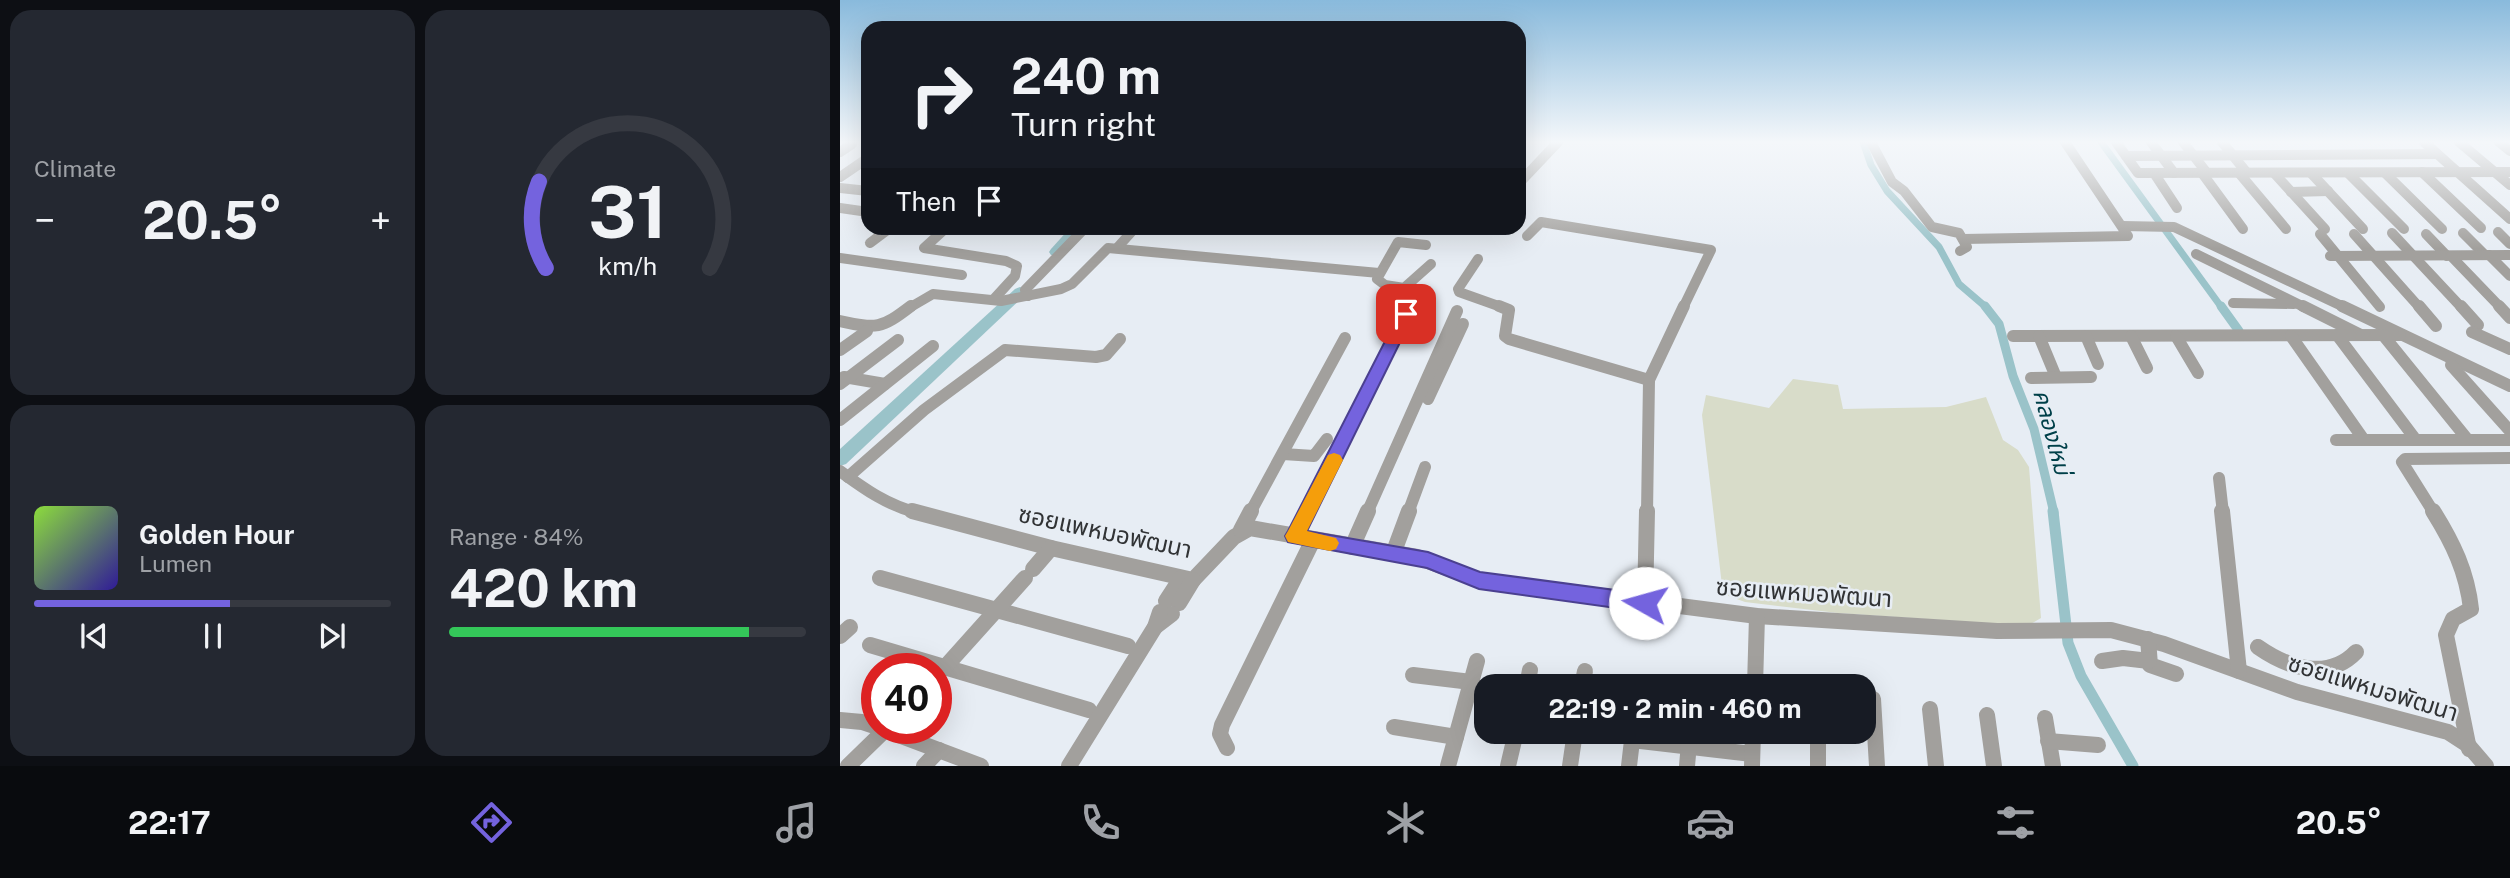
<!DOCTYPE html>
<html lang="en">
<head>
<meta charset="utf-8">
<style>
  :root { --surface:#171b24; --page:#242831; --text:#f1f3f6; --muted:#9ea1a6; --line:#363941; --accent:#7463de }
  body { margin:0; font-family:"Public Sans","Noto Sans Thai",sans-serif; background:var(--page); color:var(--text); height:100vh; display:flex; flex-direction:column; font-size:26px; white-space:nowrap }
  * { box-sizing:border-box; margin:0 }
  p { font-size:23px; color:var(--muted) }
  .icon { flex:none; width:38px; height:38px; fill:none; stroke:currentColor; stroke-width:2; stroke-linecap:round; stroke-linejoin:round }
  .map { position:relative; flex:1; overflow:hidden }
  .details { display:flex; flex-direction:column; gap:10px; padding:10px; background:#0d0f14; width:840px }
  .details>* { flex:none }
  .hud { position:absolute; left:21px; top:21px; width:665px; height:214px; border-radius:21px; box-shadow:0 7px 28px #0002; background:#171b24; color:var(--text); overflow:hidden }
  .speed { position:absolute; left:21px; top:653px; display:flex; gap:14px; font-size:35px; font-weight:700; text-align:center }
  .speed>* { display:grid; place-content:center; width:91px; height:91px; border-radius:50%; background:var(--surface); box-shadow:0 7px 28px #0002; line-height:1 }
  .speed .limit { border:10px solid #d22; background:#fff; color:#111 }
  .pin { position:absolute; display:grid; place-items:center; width:60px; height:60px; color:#fff; margin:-30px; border-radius:14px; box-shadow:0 4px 10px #0006 }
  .me { position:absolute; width:77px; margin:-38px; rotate:277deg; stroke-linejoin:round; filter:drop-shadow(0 0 5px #0008) }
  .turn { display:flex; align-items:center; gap:24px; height:147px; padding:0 35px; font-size:32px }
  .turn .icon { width:91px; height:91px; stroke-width:2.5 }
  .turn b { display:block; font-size:49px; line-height:60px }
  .then { display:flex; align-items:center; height:66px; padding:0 35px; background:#0003; gap:14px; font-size:26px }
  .big { font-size:52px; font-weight:700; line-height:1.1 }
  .details .tile { flex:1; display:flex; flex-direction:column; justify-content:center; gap:10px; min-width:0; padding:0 24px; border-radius:21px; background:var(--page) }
  .details .dial { align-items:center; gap:0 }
  .dial svg { height:182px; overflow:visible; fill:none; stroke:var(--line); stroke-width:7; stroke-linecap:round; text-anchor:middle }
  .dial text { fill:var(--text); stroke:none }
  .song { display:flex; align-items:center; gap:21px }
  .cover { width:84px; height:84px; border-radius:10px; background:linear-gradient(135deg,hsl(90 70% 55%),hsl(250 70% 35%)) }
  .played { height:7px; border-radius:4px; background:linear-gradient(90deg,var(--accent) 55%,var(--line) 55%) }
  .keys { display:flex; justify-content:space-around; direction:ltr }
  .heat { display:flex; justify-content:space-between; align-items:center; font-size:38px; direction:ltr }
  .charge { height:10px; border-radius:5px; background:linear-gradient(90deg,#34c759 84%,var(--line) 0) }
  .details .tiles { flex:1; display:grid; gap:10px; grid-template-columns:repeat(2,1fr) }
  .trip { position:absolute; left:634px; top:674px; width:402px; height:70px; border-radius:21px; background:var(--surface); box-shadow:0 7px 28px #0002; font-weight:700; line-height:70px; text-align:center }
  .dock { display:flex; height:112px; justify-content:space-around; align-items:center; background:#090b0e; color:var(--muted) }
  .dock .icon { width:49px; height:49px }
  .dock .active { color:var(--accent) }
  .dock b { font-size:32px; color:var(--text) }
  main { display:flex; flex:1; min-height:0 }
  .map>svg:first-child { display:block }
  .green { fill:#d8dcc9 }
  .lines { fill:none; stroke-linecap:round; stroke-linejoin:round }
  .canal-far2 { stroke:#9ac3c9; stroke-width:7 }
  .canal-far1 { stroke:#9ac3c9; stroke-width:9 }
  .canal { stroke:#9ac3c9; stroke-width:11 }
  .river { fill:#9ac3c9; fill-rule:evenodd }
  .minor-far2 { stroke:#a2a09d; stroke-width:10 }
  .minor-far1 { stroke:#a2a09d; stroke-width:12 }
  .minor { stroke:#a2a09d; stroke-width:16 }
  .route { fill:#7463de; stroke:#4b4090; stroke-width:2 }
  .slow { fill:#f59e0b }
  .labels { text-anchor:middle; stroke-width:5; stroke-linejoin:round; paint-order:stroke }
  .water-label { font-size:23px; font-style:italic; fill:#004049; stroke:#e7edf4 }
  .near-street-label { font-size:24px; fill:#313335; stroke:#e7edf4 }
</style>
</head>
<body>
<main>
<section class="details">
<div class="tiles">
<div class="tile"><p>Climate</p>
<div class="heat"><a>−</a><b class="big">20.5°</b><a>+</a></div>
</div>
<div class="tile dial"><svg viewBox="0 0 100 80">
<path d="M14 69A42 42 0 1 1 86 69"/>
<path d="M14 69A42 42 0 0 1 11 31" stroke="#7463de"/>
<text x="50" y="56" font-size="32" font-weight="700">31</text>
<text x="50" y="72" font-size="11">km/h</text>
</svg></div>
<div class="tile">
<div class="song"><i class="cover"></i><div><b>Golden Hour</b><p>Lumen</p></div></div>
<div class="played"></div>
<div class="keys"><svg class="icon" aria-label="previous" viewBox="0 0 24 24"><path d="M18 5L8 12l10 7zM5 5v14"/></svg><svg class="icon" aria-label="pause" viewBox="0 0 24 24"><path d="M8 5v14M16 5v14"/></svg><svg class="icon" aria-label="next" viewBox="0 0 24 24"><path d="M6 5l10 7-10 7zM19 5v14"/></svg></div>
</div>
<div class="tile"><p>Range · 84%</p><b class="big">420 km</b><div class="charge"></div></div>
</div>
</section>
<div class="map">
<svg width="1670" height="766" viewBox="0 0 1670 766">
  <rect width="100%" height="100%" fill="#e7edf4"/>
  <polygon class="green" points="953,379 998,385 1003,409 1106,407 1146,397 1163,440 1178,450 1189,467 1201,618 1187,626 998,613 905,602 883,594 862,415 866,395 929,408"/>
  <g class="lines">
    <g class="canal-far2">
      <polyline points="1023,142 1031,165 1047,191 1099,247 1119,284 1147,308"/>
      <polyline points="1261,142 1382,308"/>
    </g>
    <g class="canal-far1">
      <polyline points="1145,306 1159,324 1173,376 1194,429 1214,513"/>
      <polyline points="1381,306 1399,331"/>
    </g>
    <polyline class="canal" points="1213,511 1228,643 1241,676 1293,766"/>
    <g class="river">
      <polygon points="230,228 244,228 221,255 211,255 209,252 211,249"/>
      <polygon points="180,287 185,289 187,292 185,295 6,464 0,466 0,449 175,289"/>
    </g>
    <g class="minor-far2">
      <polyline points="1031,142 1052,182 1064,191 1092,227 1119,233 1127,247 1120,251"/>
      <polyline points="1276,142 1298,173 1670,172"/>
      <polyline points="1311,142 1334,173"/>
      <polyline points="1343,142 1367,173"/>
      <polyline points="1382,142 1407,173"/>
      <polyline points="1584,142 1670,219"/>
      <polyline points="1619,142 1670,185"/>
      <polyline points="1659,142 1670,151"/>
      <polyline points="0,152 12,144"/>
      <polyline points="1286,156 1597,154"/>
      <polyline points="1582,172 1641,228"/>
      <polyline points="1314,173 1337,208"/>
      <polyline points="1362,173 1403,229"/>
      <polyline points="1399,173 1446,229"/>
      <polyline points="1434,173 1485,229"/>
      <polyline points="1471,173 1523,229"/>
      <polyline points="1508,173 1564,229"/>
      <polyline points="1545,173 1602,229"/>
      <polyline points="0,177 28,158"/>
      <polyline points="683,179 718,142"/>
      <polyline points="0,188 28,191"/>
      <polyline points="1451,192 1488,191"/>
      <polyline points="0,208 28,212"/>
      <polyline points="1283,226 1334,227 1506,308"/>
      <polyline points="106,228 84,248 166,261 177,266 175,276 153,300"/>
      <polyline points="222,230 224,228"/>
      <polyline points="1658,232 1670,244"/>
      <polyline points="1552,233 1622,308"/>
      <polyline points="1623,233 1645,255"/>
      <polyline points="1480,234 1540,307"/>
      <polyline points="1514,234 1580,308"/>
      <polyline points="1586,234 1607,256"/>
      <polyline points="687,236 701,222 871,250 843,308"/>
      <polyline points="1123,239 1288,236 1225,142"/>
      <polyline points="30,243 50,228"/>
      <polyline points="586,245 558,242 537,279 545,285 564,288 591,264"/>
      <polyline points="277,248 295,228"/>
      <polyline points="1356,254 1466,308"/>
      <polyline points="1649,255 1670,276"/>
      <polyline points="1490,256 1670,255"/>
      <polyline points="1611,256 1661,308"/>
      <polyline points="0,258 122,275"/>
      <polyline points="638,259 618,289 619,292 664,308"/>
      <polyline points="188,296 185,290 245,228"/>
      <polyline points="1393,303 1454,304"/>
      <polyline points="69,308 93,294 161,301 221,289 232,284 268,248 539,273"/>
      <polyline points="569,308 574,299"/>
    </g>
    <g class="minor-far1">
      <polyline points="659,306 669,310 665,336 669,339 809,380 807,513"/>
      <polyline points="1463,306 1519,334"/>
      <polyline points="1502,306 1670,386"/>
      <polyline points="1579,306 1596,326"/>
      <polyline points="1621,306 1638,325"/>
      <polyline points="1659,306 1670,318"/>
      <path d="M 0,321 C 37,329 41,329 71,306"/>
      <polyline points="1632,332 1670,349"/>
      <polyline points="1497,335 1576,440"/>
      <polyline points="1543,335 1628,440"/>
      <polyline points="1173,336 1560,335"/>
      <polyline points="1199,336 1216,377"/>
      <polyline points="1246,336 1258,364"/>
      <polyline points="1291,336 1307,368"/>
      <polyline points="1336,336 1358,373"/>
      <polyline points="1451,336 1524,440"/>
      <polyline points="0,350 27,331"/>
      <polyline points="1611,365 1670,431"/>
      <polyline points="4,377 45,384"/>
      <polyline points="1191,378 1251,377"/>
      <polyline points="809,380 844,306"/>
      <polyline points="0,384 58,340"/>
      <polyline points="588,399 623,324"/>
      <polyline points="0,420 93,346"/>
      <polyline points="1496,440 1670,440"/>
      <polyline points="443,454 474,456 487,439"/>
      <path d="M 0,471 C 26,490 47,505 78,513"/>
      <polyline points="8,477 84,410 165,350 256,357 266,355 280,339"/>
      <polyline points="1379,478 1383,513"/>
      <polyline points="410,513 505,338"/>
      <polyline points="466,513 570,306"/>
      <polyline points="527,513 617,311"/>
      <polyline points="568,513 585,467"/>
      <polyline points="1594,513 1562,462 1565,459 1670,458"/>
    </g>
    <g class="minor">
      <polyline points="72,511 211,548 353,580 394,537 410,528 577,557 639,580 917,616 1157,631 1271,630 1324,644 1457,692 1608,732 1628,745 1646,766"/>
      <polyline points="1382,511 1399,671"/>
      <path d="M 1593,511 C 1613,543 1627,572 1631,609 L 1613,619 L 1606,635 L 1629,749"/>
      <polyline points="401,530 411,511"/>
      <polyline points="455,536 467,511"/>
      <polyline points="512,547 528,511"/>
      <polyline points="553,554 569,511"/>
      <polyline points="193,569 211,548"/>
      <polyline points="40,578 288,646"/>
      <polyline points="326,601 341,578"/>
      <polyline points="339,603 353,580"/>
      <polyline points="805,603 807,511"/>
      <polyline points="315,627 332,614"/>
      <polyline points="0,636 10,627"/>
      <polyline points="1308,639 1310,665 1336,674"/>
      <polyline points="30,645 249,710"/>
      <path d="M 1418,647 C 1448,668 1488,681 1516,652"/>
      <polyline points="1262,661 1283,658 1309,661"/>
      <polyline points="106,666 185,578"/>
      <polyline points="573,675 631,682"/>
      <polyline points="687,686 690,670"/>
      <polyline points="742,686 745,671"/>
      <polyline points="799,686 800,682"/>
      <polyline points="915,686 917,616"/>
      <polyline points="1033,699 1037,766"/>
      <polyline points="1090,709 1096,766"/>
      <polyline points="1147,715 1154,766"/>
      <polyline points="1205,718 1213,766"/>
      <polyline points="0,720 22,722 37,727"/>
      <polyline points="554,727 616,737"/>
      <polyline points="40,728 141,766"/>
      <polyline points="978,732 978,766"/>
      <polyline points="792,740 912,754"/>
      <polyline points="1208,741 1258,745"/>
      <polyline points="387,748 380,734 382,725 473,540"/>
      <polyline points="8,766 45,730"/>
      <polyline points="84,766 99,750"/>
      <polyline points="229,766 315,627 320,612"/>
      <polyline points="608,766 637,661"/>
      <polyline points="668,766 676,732"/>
      <polyline points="730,766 735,732"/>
      <polyline points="789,766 793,732"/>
      <polyline points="847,766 850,732"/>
      <polyline points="912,766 913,732"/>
    </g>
  </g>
  <linearGradient id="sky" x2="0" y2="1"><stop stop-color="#89badc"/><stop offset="0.57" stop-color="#f4f7fa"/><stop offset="1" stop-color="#f4f7fa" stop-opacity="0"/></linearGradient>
  <rect width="1670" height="249" fill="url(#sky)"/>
  <polygon class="route" points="566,309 574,314 467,531 588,552 640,572 805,594 812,597 815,603 812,609 805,612 639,589 587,568 448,542 445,536 448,531 559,314"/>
  <polygon class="slow" points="494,453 500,455 503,460 467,531 496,538 499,543 496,549 490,551 448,542 445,536 448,531 488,455"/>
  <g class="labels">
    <g class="water-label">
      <text transform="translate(1212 432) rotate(75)" y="8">คลองใหม่</text>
    </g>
    <g class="near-street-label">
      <text transform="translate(265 532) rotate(12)" y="8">ซอยแพหมอพัฒนา</text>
      <text transform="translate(964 593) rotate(4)" y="8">ซอยแพหมอพัฒนา</text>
      <text transform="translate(1533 688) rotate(17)" y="8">ซอยแพหมอพัฒนา</text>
    </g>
  </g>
</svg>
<div class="speed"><div class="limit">40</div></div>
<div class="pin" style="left:566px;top:314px;background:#d93025"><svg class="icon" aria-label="arrive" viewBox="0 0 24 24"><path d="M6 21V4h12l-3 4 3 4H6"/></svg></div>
<svg class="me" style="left:805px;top:603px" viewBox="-20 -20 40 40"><circle r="19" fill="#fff"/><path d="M0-13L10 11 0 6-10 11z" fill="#7463de"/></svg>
<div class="trip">22:19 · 2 min · 460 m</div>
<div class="hud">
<div class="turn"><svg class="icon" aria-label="right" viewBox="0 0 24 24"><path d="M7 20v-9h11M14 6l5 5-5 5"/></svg><div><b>240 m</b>Turn right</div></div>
<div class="then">Then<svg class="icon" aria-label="arrive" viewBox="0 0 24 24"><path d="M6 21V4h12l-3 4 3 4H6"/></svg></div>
</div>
</div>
</main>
<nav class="dock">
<b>22:17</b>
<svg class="icon active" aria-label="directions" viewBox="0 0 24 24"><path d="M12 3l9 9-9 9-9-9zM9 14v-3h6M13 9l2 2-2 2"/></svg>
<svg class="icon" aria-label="music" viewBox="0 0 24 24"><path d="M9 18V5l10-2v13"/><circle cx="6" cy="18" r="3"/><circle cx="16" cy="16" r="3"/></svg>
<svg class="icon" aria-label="phone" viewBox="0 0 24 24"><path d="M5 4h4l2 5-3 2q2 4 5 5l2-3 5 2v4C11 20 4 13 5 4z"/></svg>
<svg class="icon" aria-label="climate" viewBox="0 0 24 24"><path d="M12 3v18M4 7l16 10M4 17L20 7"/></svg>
<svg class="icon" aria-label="car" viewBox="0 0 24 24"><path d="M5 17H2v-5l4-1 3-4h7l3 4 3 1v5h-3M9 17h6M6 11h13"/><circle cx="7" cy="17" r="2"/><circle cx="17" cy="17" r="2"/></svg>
<svg class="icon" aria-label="filters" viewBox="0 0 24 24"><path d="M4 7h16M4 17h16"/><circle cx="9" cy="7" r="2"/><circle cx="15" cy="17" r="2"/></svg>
<b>20.5°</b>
</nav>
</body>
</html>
